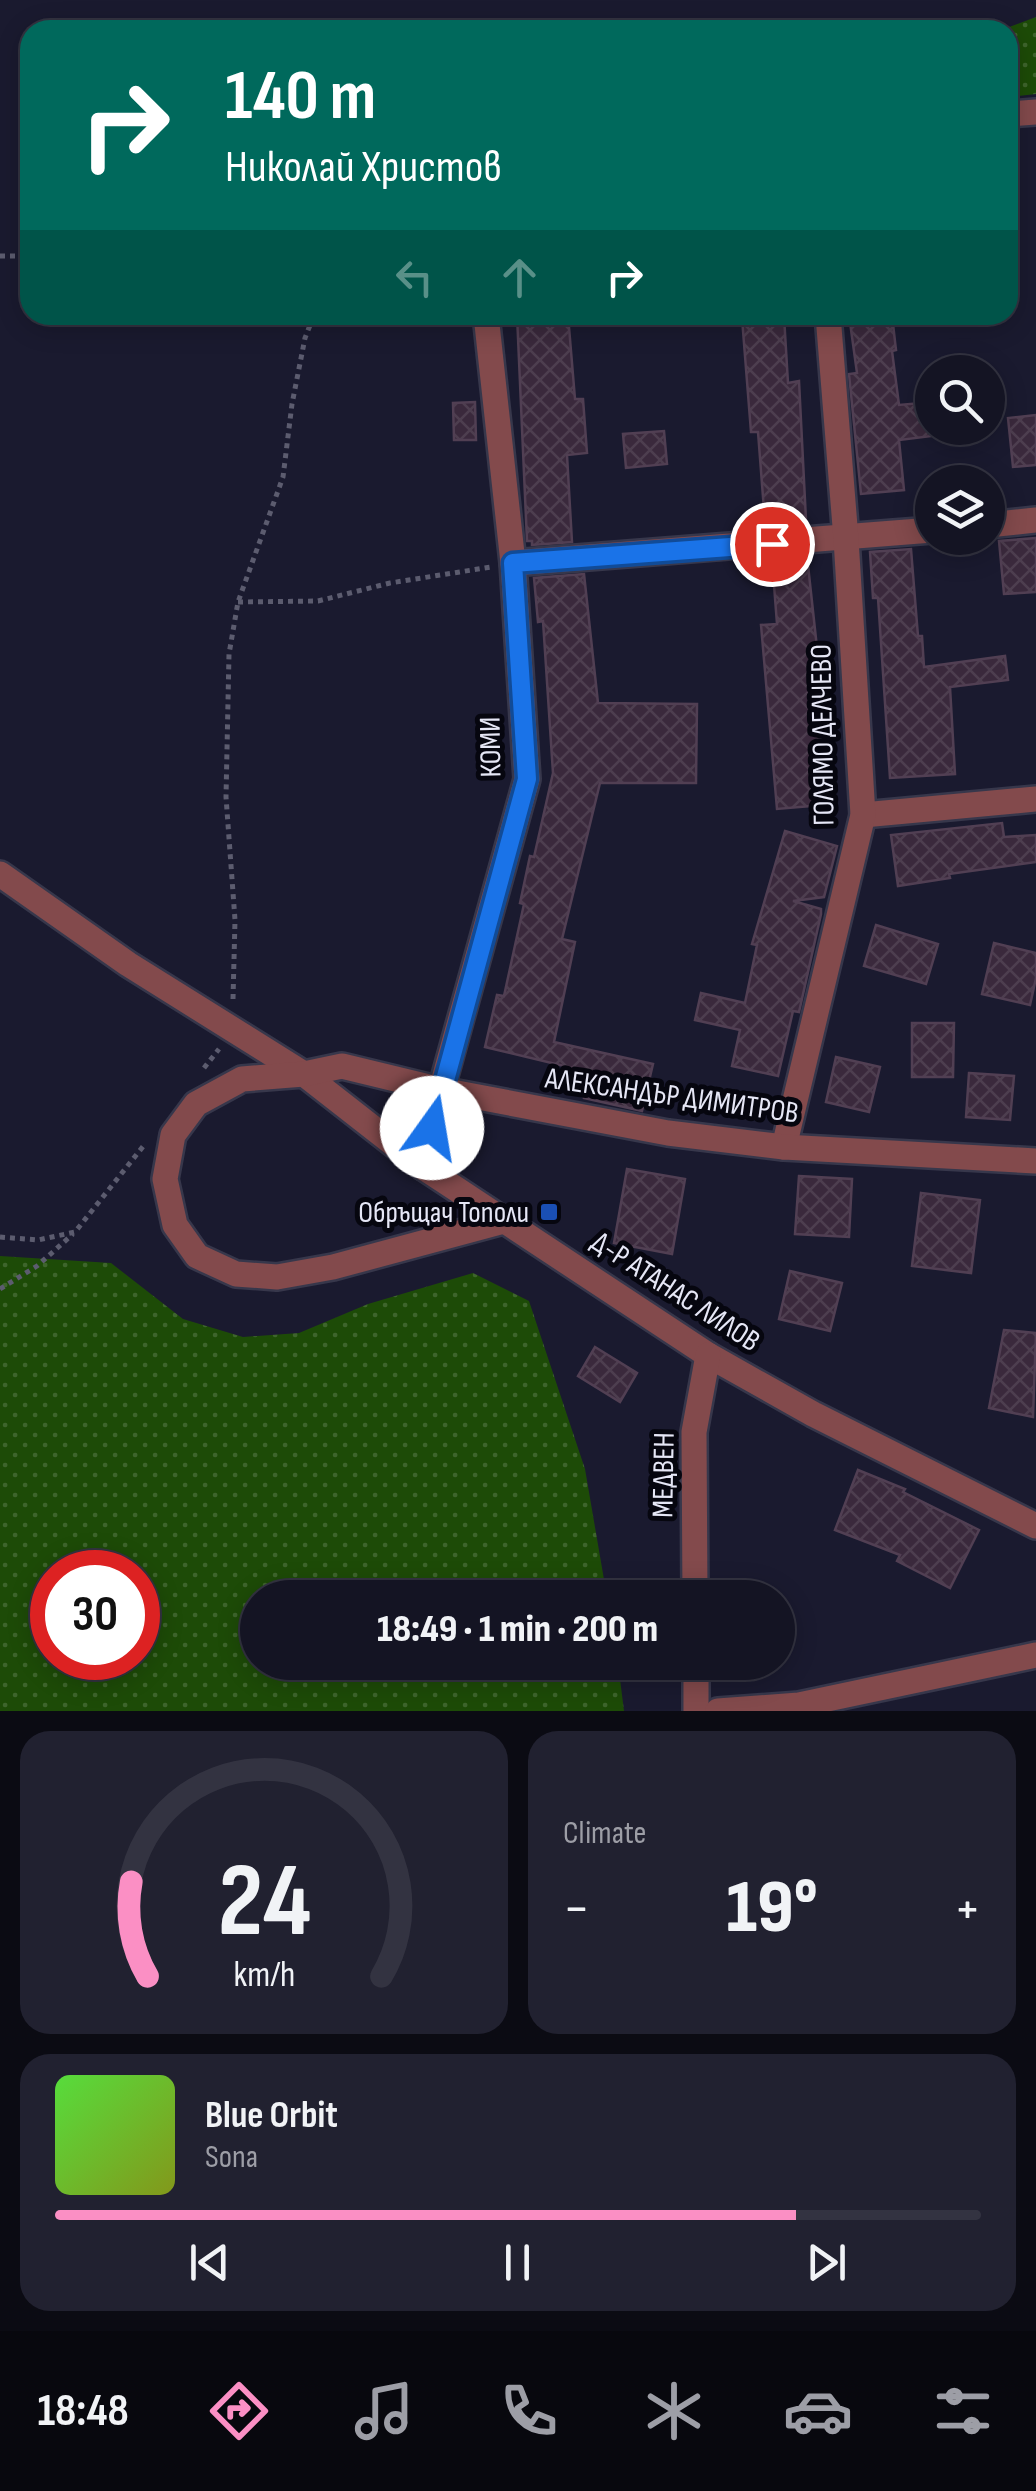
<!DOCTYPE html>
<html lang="en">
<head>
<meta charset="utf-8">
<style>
  :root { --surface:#141423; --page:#212130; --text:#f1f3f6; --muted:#9d9ea6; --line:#333341; --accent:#fb8fc4 }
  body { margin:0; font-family:"Sofia Sans Condensed",sans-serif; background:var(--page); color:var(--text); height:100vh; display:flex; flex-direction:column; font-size:38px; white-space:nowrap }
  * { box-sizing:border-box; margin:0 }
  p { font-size:32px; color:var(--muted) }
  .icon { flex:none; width:55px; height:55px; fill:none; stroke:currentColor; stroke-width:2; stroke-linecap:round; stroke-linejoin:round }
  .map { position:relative; height:1711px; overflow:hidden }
  .details { display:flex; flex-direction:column; gap:20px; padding:20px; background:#0b0b13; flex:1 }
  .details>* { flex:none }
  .top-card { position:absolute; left:20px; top:20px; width:998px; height:305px; border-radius:30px; box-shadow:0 5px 25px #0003,0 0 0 2px var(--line); background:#00695c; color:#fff; overflow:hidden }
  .controls { position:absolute; left:915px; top:355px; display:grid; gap:20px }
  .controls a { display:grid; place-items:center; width:90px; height:90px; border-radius:50%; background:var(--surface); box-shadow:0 5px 25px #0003,0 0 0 2px var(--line); font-size:50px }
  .speed { position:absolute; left:30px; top:1550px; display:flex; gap:20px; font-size:50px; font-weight:700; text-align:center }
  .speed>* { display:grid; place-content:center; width:130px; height:130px; border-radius:50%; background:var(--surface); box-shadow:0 5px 25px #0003,0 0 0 2px var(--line); line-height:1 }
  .speed .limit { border:15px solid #d22; background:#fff; color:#111 }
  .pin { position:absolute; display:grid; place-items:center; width:85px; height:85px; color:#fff; margin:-42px; border:5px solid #fff; border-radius:50%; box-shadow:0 2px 10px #0007 }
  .me { position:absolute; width:110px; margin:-55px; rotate:13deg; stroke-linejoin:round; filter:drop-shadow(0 0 8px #0008) }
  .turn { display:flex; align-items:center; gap:35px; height:210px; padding:0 40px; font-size:45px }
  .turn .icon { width:130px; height:130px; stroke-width:2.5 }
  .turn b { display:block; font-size:70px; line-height:85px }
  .lanes { display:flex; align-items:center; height:95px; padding:0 40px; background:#0003; justify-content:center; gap:50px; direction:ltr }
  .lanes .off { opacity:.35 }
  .big { font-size:75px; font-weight:800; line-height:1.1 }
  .details .tile { flex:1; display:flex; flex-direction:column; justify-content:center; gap:15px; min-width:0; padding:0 35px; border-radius:30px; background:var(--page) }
  .details .dial { align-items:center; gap:0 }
  .dial svg { height:260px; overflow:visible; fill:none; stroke:var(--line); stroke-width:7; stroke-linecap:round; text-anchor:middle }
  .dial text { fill:var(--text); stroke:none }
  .song { display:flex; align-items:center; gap:30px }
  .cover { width:120px; height:120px; border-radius:15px; background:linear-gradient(135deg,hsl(110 70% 55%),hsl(70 70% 35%)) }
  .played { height:10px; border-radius:5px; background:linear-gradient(90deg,var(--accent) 80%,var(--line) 80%) }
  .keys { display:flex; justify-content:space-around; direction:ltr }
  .heat { display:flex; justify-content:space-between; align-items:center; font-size:55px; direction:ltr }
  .details .tiles { flex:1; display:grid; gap:20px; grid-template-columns:1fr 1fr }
  .tile:last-child { grid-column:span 2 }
  .trip { position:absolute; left:240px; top:1580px; width:555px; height:100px; border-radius:50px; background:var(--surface); box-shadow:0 5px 25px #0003,0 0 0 2px var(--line); font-weight:800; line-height:100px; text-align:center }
  .menu { display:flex; height:160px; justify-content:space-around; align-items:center; background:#08080e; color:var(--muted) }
  .menu .icon { width:70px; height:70px }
  .menu .on { color:var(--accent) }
  .menu b { font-size:45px; color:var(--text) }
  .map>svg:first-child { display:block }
  .garden { fill:url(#garden-dots); fill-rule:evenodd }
  .building { fill:url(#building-cross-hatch); stroke:#513f53; stroke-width:2.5 }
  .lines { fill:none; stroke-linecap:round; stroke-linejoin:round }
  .minor-casing { stroke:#37374b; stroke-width:30 }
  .path { stroke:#5c5c6f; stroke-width:5; stroke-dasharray:5 5; stroke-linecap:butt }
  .minor { stroke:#834a4c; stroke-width:25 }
  .route-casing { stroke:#114b97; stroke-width:25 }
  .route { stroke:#1a73e8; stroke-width:18 }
  .transit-dot { fill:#1a4fb4; stroke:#06060f; stroke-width:4 }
  .labels { text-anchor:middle; stroke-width:10; stroke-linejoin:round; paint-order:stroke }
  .street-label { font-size:30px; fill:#e6e7f6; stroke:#06060f }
  .poi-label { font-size:30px; fill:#e6e7f6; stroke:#06060f; text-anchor:end }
</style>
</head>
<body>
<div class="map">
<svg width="1036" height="1711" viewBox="0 0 1036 1711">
  <defs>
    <pattern id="garden-dots" width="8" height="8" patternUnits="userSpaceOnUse" patternTransform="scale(2.5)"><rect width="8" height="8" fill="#1d4b07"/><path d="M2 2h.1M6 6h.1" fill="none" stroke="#3e652c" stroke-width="1.8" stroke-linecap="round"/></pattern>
    <pattern id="building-cross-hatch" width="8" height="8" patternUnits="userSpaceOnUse" patternTransform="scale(2.5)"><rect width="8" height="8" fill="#3a293c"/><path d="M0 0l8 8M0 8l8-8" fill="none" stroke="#4d3e4f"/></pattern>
  </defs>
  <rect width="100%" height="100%" fill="#1a1a2f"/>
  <g class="garden">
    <polygon points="1036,17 1036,94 1008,97 1008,30 1001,30"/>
    <path d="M 0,1256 L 111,1263 L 183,1319 L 243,1337 L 299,1333 L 368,1304 L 473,1273 L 529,1301 L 585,1469 L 607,1597 L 258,1598 L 258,1662 L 618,1663 L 624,1711 L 0,1711 ZM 52,1572 L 138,1572 L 138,1658 L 52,1658 Z"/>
  </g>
  <g class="building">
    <polygon points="517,315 568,315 575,399 583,399 587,453 567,455 572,542 532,545 532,541 527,541"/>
    <polygon points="849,315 892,315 896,350 892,351 899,405 932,402 932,436 899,440 904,490 861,494 849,374 857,373"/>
    <polygon points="784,316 788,383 799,381 806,520 805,524 770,526 769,522 765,523 758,432 751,432 742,318"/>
    <polygon points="475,402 476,440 454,440 453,403"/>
    <polygon points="1036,415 1036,465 1013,467 1008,418"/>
    <polygon points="664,431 667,464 626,468 623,434"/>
    <polygon points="1036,538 1036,592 1004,594 999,541"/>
    <polygon points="911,549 918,636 922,636 924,667 1005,656 1008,680 950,687 955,774 890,778 878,598 873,598 870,552"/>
    <polygon points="807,556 834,804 777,809 761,625 777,624 772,559"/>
    <polygon points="584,574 598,703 697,704 696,783 600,783 562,939 575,942 554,1042 653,1064 642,1111 584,1098 589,1072 485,1047 497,995 504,996 524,904 520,903 530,856 534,857 553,773 543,621 538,622 534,578"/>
    <polygon points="1002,823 1004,837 1036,835 1036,862 949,874 950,878 898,886 891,835"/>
    <polygon points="785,831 837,846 824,897 793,901 821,909 821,914 799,1012 793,1011 778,1076 732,1066 740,1030 695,1020 701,993 745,1003 757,945 752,944"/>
    <polygon points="876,925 938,944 926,984 864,966"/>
    <polygon points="994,943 1036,953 1036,978 1030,1005 982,994"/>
    <polygon points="912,1023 954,1023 953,1077 912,1077"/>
    <polygon points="836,1057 880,1067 869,1112 826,1102"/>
    <polygon points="969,1073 1014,1076 1010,1120 966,1117"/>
    <polygon points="627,1169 685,1179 672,1254 614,1243"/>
    <polygon points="799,1176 852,1179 849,1237 795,1234"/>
    <polygon points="921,1193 980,1200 971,1273 912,1266"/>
    <polygon points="790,1271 842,1283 830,1331 779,1319"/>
    <polygon points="1004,1330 1036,1333 1033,1417 989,1408"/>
    <polygon points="595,1347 637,1373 620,1402 578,1376"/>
    <polygon points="858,1470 905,1489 903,1492 979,1530 950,1588 897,1561 900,1555 835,1530"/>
  </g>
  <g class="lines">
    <defs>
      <g id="minor">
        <polyline points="1008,114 1036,112"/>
        <polyline points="988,525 1036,520"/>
        <polyline points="513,563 932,530"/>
        <polyline points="863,815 1036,799"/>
        <polyline points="0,874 128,964 304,1074 423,1167 708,1355 813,1414 1036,1526"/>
        <polyline points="784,1147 863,815 846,539 828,315"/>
        <polyline points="423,1167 441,1090 527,779 513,563 486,315"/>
        <polyline points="507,1220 333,1267 277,1277 236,1274 197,1256 175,1225 165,1179 173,1135 196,1104 242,1079 304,1074 342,1066 441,1090 668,1133 784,1147 1036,1161"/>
        <polyline points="695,1598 694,1432 708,1355"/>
        <polyline points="696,1662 696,1711"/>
        <polyline points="718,1711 799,1705 1036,1655"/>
      </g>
    </defs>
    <use href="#minor" class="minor-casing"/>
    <g class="path">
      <polyline points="0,256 30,256"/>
      <polyline points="238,602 318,601 390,583 491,567"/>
      <polyline points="233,999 235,920 226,797 229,654 238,602 283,477 292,404 305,338 314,315"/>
      <polyline points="204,1068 219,1049"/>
      <polyline points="0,1237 38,1240 75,1232 145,1144"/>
      <polyline points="0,1289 37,1266 73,1234"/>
    </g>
    <use href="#minor" class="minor"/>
  </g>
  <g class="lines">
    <defs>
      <polyline id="route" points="432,1128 527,779 513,563 772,544"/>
    </defs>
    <use href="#route" class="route-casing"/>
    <use href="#route" class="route"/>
  </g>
  <rect class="transit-dot" x="539" y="1202" width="20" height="20" rx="5"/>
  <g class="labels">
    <g class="street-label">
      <text transform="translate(822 735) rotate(-91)" y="10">ГОЛЯМО ДЕЛЧЕВО</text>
      <text transform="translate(490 747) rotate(-91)" y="10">КОМИ</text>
      <text transform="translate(672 1095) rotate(8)" y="10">АЛЕКСАНДЪР ДИМИТРОВ</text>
      <text transform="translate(676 1291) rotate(33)" y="10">Д-Р АТАНАС ЛИЛОВ</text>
      <text transform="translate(663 1475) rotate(-89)" y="10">МЕДВЕН</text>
    </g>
    <g class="poi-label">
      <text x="529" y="1222">Обръщач Тополи</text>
    </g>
  </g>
</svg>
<div class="controls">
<a><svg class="icon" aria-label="search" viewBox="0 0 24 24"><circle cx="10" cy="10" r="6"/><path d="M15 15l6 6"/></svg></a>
<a><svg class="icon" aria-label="layers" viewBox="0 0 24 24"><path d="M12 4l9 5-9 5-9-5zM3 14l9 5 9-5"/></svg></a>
</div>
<div class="speed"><div class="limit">30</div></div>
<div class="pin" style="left:772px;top:544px;background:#d93025"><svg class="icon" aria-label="arrive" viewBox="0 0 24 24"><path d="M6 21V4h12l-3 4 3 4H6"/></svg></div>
<svg class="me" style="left:432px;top:1128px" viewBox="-20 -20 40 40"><circle r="19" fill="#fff"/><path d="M0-13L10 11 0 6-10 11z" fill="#1a73e8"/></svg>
<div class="trip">18:49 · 1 min · 200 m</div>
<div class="top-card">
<div class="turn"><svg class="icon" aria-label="right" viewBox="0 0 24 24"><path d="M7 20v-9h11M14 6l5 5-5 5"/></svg><div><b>140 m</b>Николай Христов</div></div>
<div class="lanes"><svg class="icon off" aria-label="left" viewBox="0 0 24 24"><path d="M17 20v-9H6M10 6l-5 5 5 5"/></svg><svg class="icon off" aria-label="ahead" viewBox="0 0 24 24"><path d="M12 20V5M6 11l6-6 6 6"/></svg><svg class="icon" aria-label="right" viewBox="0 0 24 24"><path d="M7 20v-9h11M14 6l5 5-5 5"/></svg></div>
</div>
</div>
<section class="details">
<div class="tiles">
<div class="tile dial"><svg viewBox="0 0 100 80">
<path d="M14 69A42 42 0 1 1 86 69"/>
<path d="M14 69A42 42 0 0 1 9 40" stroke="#fb8fc4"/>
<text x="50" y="56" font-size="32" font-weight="700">24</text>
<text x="50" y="72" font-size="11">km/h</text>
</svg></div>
<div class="tile"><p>Climate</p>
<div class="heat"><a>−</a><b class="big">19°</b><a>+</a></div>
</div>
<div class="tile">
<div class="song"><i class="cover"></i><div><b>Blue Orbit</b><p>Sona</p></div></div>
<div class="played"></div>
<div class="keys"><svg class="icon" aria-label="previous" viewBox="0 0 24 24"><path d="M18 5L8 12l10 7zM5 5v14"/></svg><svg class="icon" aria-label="pause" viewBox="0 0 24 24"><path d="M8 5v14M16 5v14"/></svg><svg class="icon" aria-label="next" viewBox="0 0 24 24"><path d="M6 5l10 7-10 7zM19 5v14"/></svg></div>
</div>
</div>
</section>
<nav class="menu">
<b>18:48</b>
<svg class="icon on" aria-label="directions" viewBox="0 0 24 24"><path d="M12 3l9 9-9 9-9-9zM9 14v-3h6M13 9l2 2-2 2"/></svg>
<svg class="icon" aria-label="music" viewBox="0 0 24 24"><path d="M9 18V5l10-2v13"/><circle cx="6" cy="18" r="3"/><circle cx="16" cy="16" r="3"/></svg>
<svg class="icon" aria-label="phone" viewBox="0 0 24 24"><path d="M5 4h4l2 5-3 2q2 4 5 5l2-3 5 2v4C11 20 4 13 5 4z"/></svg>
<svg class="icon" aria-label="climate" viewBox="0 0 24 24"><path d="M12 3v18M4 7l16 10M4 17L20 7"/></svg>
<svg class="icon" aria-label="car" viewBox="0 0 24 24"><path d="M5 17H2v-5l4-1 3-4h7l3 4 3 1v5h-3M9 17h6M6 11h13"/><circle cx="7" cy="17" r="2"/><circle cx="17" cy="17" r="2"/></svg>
<svg class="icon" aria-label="filters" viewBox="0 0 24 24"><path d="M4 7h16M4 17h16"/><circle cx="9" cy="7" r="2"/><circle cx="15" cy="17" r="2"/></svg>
</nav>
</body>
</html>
